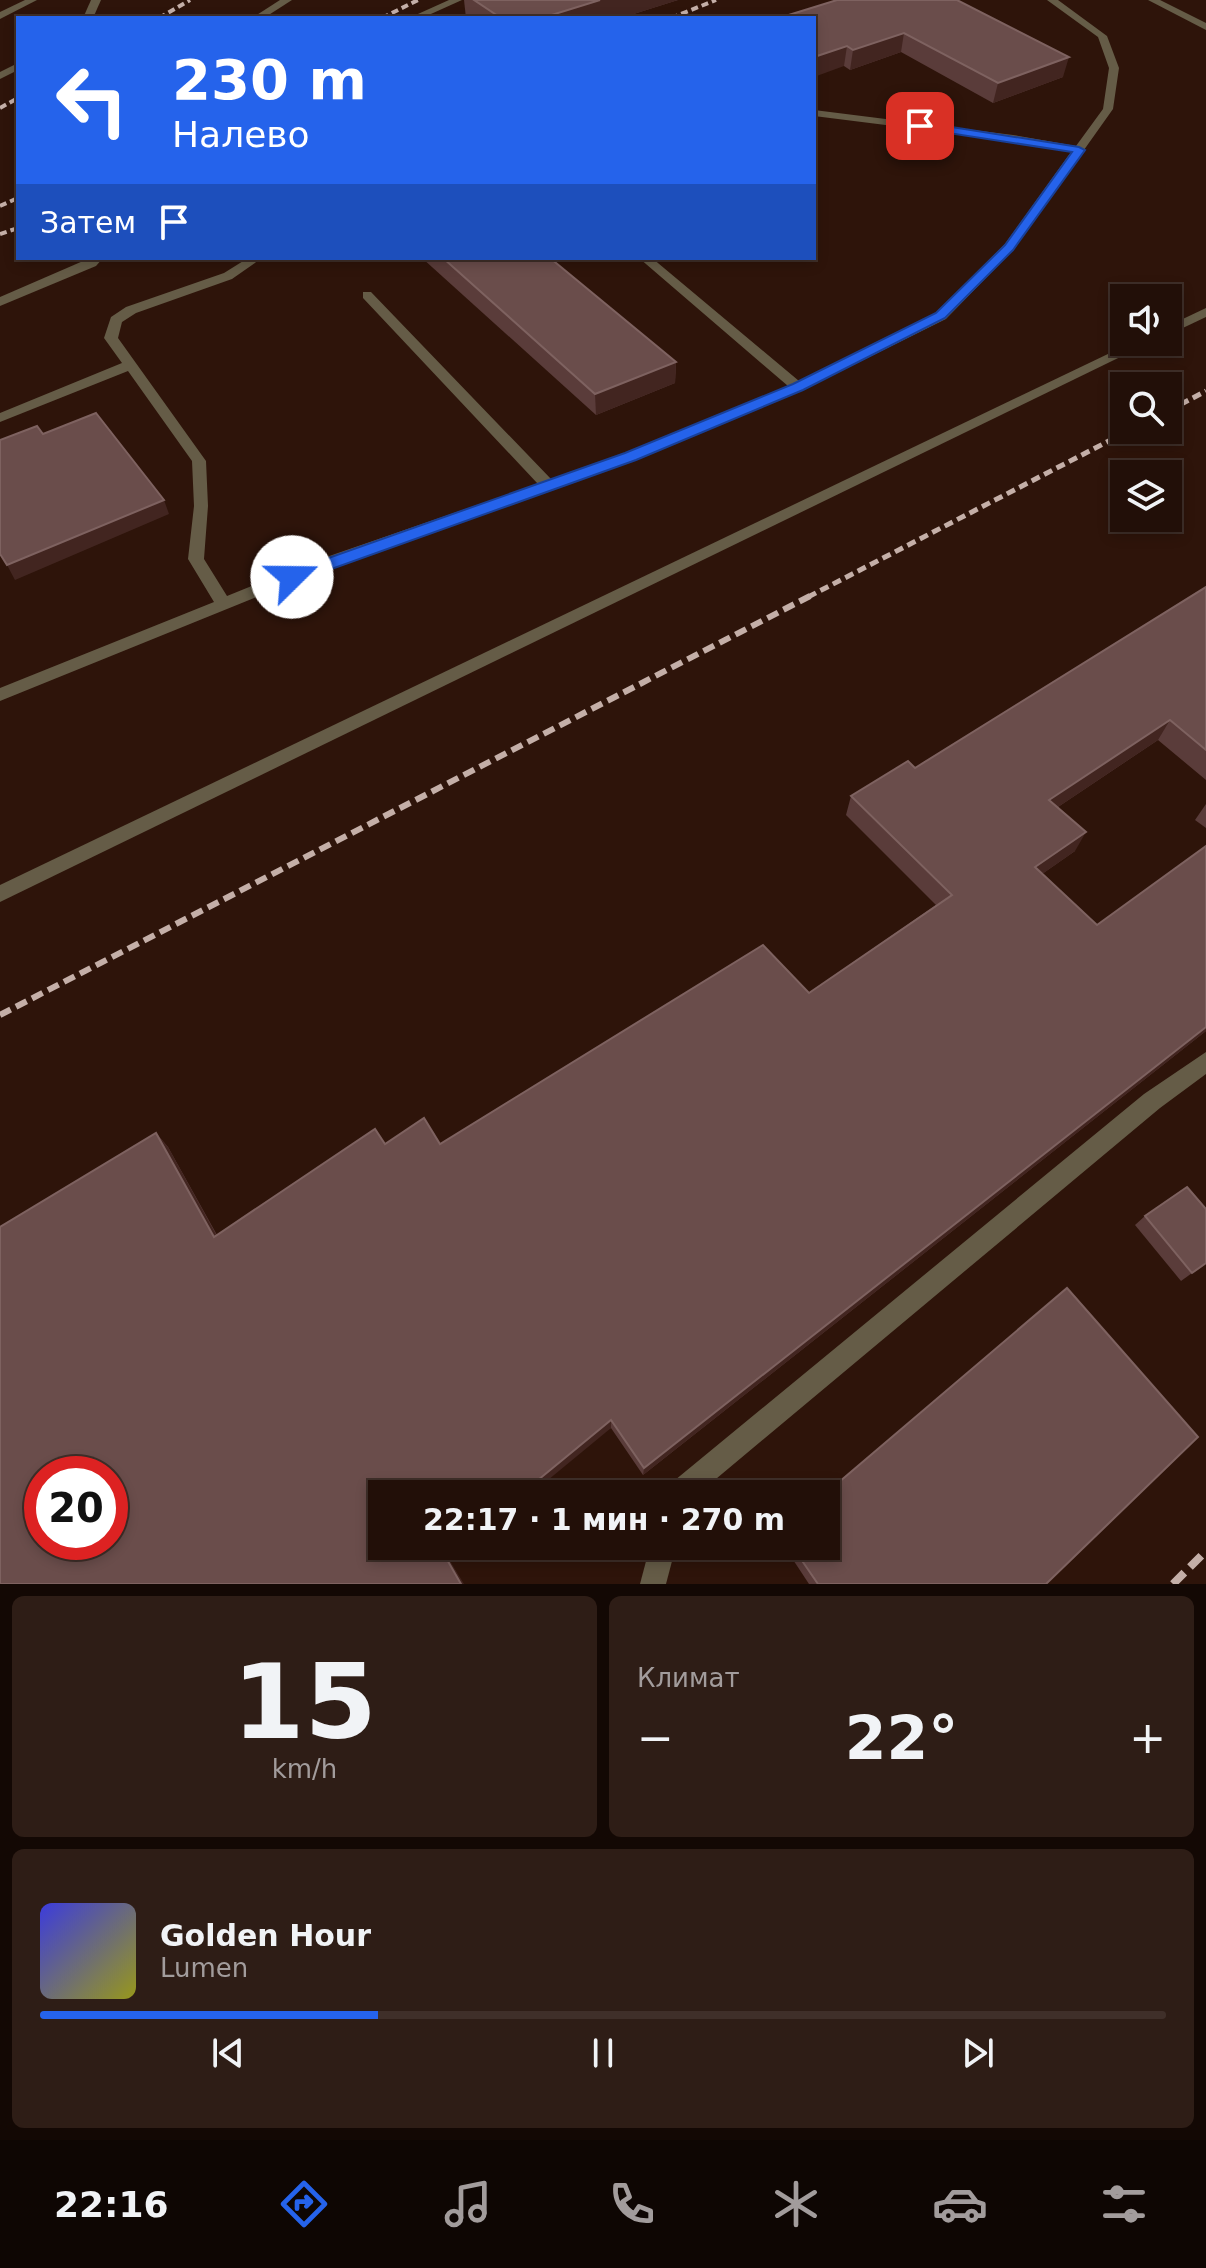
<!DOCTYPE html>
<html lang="ru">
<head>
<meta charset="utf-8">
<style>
  :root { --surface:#220f08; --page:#2e1d16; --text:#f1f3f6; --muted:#a29c9c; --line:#3f2f29; --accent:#2563eb }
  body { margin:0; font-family:"DejaVu Sans",sans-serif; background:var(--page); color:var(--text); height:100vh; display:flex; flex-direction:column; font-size:30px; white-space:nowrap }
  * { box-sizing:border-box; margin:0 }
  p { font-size:26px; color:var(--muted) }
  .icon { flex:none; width:44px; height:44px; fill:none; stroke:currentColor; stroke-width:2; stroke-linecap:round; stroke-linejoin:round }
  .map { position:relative; height:1584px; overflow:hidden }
  .side { display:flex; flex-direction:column; gap:12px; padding:12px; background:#130804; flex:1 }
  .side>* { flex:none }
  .guide { position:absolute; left:16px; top:16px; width:800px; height:244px; border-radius:0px; box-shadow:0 4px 12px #0003,0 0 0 2px var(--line); background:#2563eb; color:#fff; overflow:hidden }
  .fabs { position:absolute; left:1110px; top:284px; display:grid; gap:16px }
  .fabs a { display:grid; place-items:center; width:72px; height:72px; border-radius:0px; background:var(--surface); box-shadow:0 4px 12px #0003,0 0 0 2px var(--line); font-size:40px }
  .speed { position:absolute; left:24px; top:1456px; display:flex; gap:16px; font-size:40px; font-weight:700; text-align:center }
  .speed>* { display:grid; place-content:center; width:104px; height:104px; border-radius:50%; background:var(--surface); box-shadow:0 4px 12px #0003,0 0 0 2px var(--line); line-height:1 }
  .speed .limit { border:12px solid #d22; background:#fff; color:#111 }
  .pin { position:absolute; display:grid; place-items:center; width:68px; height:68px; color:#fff; margin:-34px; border-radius:16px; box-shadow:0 4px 12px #0006 }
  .me { position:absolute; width:88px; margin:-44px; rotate:68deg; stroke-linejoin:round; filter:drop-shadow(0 0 6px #0008) }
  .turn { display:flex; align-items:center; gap:28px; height:168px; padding:0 24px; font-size:36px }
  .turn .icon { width:104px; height:104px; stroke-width:2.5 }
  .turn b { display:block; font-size:56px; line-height:68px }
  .then { display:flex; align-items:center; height:76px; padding:0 24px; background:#0003; gap:16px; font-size:30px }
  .big { font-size:60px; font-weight:800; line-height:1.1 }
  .side .card { flex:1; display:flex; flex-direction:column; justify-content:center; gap:12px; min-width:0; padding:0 28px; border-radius:12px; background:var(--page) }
  .side .dial { align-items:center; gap:0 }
  .dial b { font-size:104px; line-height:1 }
  .song { display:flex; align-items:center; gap:24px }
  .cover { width:96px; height:96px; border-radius:12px; background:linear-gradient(135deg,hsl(240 70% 55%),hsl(60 70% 35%)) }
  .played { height:8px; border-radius:4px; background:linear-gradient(90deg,var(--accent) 30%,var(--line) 30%) }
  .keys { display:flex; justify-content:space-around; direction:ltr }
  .heat { display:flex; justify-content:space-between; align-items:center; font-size:44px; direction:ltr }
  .side .tiles { flex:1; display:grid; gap:12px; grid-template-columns:1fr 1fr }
  .card:last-child { grid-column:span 2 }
  .trip { position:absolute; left:368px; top:1480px; width:472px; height:80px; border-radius:0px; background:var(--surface); box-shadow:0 4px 12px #0003,0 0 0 2px var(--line); font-weight:800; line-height:80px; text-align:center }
  .menu { display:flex; height:128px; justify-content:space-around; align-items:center; background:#0e0603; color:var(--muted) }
  .menu .icon { width:56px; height:56px }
  .menu .active { color:var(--accent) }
  .menu b { font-size:36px; color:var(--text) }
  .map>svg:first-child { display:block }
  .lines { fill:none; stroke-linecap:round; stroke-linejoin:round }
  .service { fill:#655c47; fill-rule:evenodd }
  .rail-far3 { stroke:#c4afa8; stroke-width:4; stroke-dasharray:7 4; stroke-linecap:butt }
  .rail-far2 { stroke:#c4afa8; stroke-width:5; stroke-dasharray:9 5; stroke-linecap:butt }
  .rail-far1 { stroke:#c4afa8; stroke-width:6; stroke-dasharray:12 6; stroke-linecap:butt }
  .rail { stroke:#c4afa8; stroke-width:8; stroke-dasharray:16 8; stroke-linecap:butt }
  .wall { fill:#5a3c3a }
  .shaded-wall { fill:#422520 }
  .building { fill:#6a4d4b; stroke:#7e6260; stroke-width:2; fill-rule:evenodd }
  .route { fill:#2563eb; stroke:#184099; stroke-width:2 }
</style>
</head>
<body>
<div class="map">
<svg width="1206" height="1584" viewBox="0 0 1206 1584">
  <rect width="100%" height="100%" fill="#2e140a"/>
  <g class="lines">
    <g class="service">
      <polygon points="25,0 37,0 0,19 0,12"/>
      <polygon points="91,0 101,0 93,18 83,18"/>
      <polygon points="280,0 292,0 264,18 252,18"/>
      <polygon points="449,0 462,0 422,18 409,18"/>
      <polygon points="1047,0 1058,0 1107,36 1119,68 1113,109 1013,250 946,319 803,390 635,460 321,571 0,701 0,688 214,602 188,559 194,506 192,461 128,371 0,422 0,413 122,363 104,338 111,317 126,307 224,273 248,258 262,258 232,279 136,313 122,322 118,338 206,461 208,506 204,559 227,596 309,563 538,484 363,298 363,292 371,292 551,479 625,454 788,386 639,258 652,258 799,381 936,313 1005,244 1071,152 1013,141 814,116 814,110 1013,135 1076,146 1103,109 1109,68 1098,37"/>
      <polygon points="1148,0 1160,0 1206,23 1206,30"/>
      <polygon points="18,63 18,70 0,79 0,72"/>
      <polygon points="90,258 103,258 96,266 0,306 0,297"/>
      <polygon points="1206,308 1206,317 1168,335 1168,326"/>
      <polygon points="1133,342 1151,342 0,902 0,885"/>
      <polygon points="1206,1052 1206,1074 1160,1108 698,1494 665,1494 669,1485 1144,1094"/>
      <polygon points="650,1546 676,1546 666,1584 640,1584"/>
    </g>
    <g class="rail-far3">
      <polyline points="159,18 190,0"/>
      <polyline points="382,18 418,0"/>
      <polyline points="671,18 716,0"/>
      <polyline points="0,108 18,98"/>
      <polyline points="0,206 18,198"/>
      <polyline points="0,234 18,228"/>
    </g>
    <g class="rail-far2">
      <polyline points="1168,411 1206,391"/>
      <polyline points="808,597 1130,430"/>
    </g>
    <polyline class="rail-far1" points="0,1015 812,595"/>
    <polyline class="rail" points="1173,1584 1206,1551"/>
  </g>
  <g class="wall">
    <polygon points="464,0 678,0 621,18 466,18"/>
    <polygon points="837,0 1063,77 993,103 901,52 850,70 844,66"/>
    <polygon points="422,258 550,258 676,362 675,383 596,415"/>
    <polygon points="1206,587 1206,780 1158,740 1058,807 1075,851 1042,874 1097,925 1206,846 1206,1031 643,1475 611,1428 382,1546 468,1546 450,1561 0,1584 156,1133 168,1147 217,1235 385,1144 440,1144 809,993 936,905 846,815 851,796 915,768"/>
    <polygon points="1206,804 1206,828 1195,820"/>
    <polygon points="1145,1216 1206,1263 1181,1281 1135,1225"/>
    <polygon points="784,1546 826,1546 1046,1584 809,1584"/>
  </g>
  <g class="shaded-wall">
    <polygon points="600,0 678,0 621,18 542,18"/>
    <polygon points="904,33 901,52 850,70 853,50"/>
    <polygon points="847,46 844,66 814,77 814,57"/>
    <polygon points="1069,57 1063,77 993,103 998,83"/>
    <polygon points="676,362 675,383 596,415 595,394"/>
    <polygon points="164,500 169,514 15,580 7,565"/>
    <polygon points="1170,720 1158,740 1040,819 1049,800"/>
    <polygon points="1086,832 1075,851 1025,886 1035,867"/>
    <polygon points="1206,1027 1206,1031 643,1475 644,1468"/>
    <polygon points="156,1133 168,1147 224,1249 214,1237"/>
    <polygon points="611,1420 611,1428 531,1494 521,1494"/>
    <polygon points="458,1546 468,1546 450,1561 464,1584 461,1584 445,1556"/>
  </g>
  <g class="building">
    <polygon points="474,0 600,0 542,18 501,18"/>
    <polygon points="837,0 957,0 1069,57 998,83 904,33 853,50 847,46 814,57 814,18 779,18"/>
    <polygon points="443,258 550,258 676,362 595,394"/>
    <polygon points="96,413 164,500 7,565 0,554 0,440 37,426 43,434"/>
    <path d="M 1206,587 L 1206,750 L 1170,720 L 1049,800 L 1086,832 L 1035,867 L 1097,925 L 1206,846 L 1206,1027 L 644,1468 L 611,1420 L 521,1494 L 382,1494 L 382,1546 L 458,1546 L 445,1556 L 461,1584 L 0,1584 L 0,1227 L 156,1133 L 214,1237 L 375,1129 L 385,1144 L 424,1118 L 440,1144 L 763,945 L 809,993 L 952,895 L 851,796 L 908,761 L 915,768 ZM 42,1474 L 110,1474 L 110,1542 L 42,1542 Z"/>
    <polygon points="1187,1187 1206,1209 1206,1263 1192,1273 1145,1216"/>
    <polygon points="1067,1288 1198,1437 1046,1584 818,1584 792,1546 826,1546 825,1494"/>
  </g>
  <polygon class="route" points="920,122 1079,147 1085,150 1013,250 945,318 803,390 636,460 298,581 286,581 286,573 625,453 793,384 936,313 1005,245 1072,152 916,128 916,123"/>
</svg>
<div class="fabs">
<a><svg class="icon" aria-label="sound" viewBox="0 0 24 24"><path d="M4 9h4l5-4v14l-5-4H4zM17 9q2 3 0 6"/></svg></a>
<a><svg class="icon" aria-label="search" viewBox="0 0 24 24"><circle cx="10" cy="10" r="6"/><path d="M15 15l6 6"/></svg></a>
<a><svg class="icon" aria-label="layers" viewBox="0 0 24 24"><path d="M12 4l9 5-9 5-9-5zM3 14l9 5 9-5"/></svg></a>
</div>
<div class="speed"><div class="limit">20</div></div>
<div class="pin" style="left:920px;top:126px;background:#d93025"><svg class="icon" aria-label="arrive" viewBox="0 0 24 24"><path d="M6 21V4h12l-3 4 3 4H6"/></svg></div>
<svg class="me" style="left:292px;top:577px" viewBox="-20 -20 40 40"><circle r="19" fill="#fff"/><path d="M0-13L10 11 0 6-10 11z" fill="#2563eb"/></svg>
<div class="trip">22:17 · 1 мин · 270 m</div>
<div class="guide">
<div class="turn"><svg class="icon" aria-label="left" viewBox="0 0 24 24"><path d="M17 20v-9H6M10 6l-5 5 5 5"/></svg><div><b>230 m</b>Налево</div></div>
<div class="then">Затем<svg class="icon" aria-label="arrive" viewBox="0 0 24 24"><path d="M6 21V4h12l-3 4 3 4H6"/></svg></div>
</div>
</div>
<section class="side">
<div class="tiles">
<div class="card dial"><b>15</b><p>km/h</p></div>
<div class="card"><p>Климат</p>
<div class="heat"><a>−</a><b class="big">22°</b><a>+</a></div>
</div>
<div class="card">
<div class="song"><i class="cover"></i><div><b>Golden Hour</b><p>Lumen</p></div></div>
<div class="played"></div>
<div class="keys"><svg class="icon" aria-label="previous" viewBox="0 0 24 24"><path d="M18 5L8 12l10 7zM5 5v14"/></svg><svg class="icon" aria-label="pause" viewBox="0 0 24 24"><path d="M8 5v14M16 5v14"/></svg><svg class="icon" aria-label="next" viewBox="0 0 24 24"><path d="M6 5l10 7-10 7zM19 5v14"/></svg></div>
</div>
</div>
</section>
<nav class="menu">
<b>22:16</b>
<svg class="icon active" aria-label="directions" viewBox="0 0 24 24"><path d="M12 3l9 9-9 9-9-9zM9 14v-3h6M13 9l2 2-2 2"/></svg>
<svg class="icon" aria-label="music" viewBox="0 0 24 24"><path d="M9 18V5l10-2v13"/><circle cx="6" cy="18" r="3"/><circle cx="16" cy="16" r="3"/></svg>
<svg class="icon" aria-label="phone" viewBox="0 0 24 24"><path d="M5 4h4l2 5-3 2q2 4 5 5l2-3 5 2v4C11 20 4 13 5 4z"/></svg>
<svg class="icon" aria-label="climate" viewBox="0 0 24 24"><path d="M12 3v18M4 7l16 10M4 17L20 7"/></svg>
<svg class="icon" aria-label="car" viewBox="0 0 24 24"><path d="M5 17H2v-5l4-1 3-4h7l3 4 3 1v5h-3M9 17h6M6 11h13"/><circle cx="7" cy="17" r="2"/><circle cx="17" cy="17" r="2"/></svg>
<svg class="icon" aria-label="filters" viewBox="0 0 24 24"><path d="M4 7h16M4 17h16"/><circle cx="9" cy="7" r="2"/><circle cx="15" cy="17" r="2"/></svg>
</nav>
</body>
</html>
